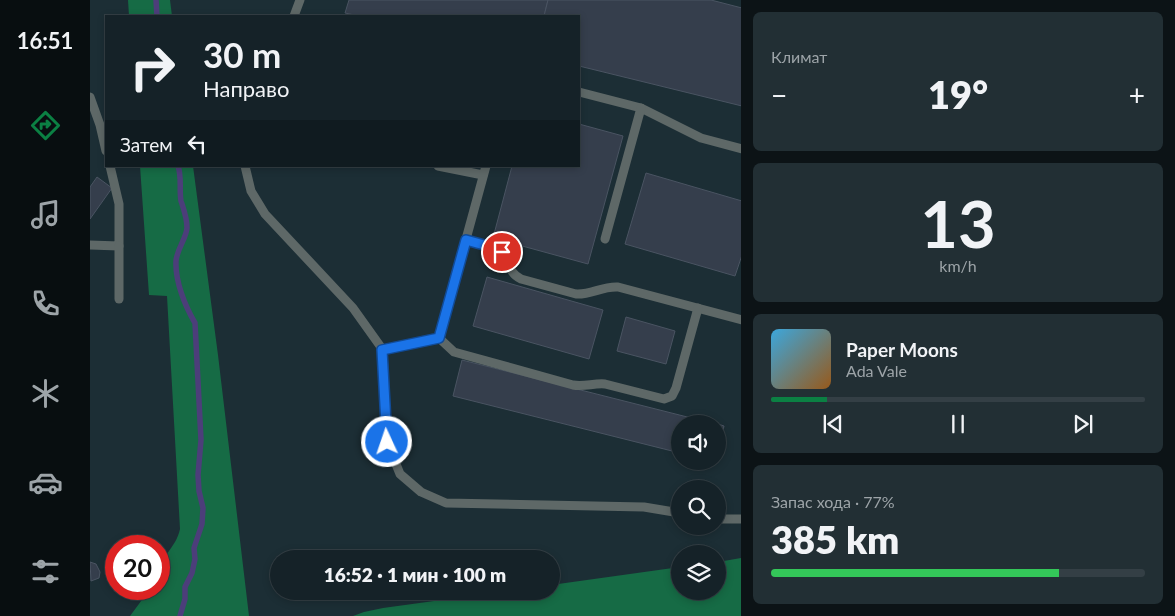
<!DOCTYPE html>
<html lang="ru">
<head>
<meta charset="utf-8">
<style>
  :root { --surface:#152228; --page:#222f34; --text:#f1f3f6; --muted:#9da4a8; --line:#343f45; --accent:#0b8043 }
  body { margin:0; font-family:Lato,sans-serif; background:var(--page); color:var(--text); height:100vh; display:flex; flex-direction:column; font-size:19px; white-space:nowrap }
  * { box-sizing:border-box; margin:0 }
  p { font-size:16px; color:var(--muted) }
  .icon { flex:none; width:28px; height:28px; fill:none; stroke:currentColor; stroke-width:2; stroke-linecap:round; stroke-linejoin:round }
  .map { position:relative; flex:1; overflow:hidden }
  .side { display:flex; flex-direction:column; gap:12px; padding:12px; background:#0c1316; width:434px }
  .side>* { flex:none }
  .guide { position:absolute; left:15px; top:15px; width:475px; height:152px; border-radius:0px; box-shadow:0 2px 8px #0003,0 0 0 1px var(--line); background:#152228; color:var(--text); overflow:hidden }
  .controls { position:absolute; left:581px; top:415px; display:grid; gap:10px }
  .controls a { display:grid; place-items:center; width:55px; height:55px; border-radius:50%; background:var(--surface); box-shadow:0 2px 8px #0003,0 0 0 1px var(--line); font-size:25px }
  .speed { position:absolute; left:15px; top:535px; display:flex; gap:10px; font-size:25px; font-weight:700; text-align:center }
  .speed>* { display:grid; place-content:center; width:65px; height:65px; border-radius:50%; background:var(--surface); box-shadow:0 2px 8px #0003,0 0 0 1px var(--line); line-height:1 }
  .speed .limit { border:8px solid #d22; background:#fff; color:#111 }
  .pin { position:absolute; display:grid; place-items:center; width:42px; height:42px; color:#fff; margin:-21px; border:2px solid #fff; border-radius:50%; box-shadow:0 1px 5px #0007 }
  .me { position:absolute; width:55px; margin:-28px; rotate:357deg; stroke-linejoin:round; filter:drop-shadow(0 0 4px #0008) }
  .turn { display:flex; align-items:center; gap:18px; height:105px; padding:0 15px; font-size:22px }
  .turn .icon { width:65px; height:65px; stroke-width:2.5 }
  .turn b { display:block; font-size:35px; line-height:42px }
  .then { display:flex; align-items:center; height:48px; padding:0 15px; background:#0003; gap:10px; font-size:19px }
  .big { font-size:38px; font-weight:800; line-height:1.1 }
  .side .tile { flex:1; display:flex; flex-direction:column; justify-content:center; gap:8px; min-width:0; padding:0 18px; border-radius:8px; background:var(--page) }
  .side .dial { align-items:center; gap:0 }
  .dial b { font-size:65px; line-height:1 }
  .song { display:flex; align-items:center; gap:15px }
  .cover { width:60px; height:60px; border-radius:8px; background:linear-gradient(135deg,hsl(200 70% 55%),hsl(30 70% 35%)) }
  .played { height:5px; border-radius:2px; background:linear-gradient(90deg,var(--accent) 15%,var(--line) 15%) }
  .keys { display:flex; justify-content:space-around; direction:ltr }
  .heat { display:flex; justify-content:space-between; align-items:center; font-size:28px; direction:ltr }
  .charge { height:8px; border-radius:4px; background:linear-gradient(90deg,#34c759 77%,var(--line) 0) }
  .trip { position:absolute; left:180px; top:550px; width:290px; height:50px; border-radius:25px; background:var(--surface); box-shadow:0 2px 8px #0003,0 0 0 1px var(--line); font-weight:800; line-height:50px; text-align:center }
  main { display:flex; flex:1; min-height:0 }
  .tab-bar { display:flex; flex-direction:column; width:90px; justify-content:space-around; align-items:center; background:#080e10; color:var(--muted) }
  .tab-bar .icon { width:35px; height:35px }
  .tab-bar .on { color:var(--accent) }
  .tab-bar b { font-size:22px; color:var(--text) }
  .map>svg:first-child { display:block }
  .forest { fill:#166b45 }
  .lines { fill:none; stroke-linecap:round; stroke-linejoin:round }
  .stream { stroke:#4c3e7a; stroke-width:5.5 }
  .building { fill:#353e4c; stroke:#4a5462 }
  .service { stroke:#5e6867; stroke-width:9 }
  .route-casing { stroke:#114b97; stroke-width:12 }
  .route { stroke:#1a73e8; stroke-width:9 }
</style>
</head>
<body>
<main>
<nav class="tab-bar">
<b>16:51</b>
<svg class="icon on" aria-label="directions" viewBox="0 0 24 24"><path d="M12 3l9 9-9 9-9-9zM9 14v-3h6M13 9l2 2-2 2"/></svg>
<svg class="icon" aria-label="music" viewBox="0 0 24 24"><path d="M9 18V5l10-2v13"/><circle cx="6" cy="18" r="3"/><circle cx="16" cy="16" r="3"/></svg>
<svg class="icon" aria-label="phone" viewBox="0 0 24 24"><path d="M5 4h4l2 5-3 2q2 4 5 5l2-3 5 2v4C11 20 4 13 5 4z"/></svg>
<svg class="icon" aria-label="climate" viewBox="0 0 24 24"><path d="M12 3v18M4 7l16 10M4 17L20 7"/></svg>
<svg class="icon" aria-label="car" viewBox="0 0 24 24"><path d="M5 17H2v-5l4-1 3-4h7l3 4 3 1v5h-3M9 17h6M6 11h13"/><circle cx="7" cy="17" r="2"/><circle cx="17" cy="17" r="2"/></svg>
<svg class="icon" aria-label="filters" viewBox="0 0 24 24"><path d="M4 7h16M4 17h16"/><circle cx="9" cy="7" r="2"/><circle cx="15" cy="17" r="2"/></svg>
</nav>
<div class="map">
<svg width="652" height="616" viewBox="0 0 652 616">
  <rect width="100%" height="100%" fill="#1c2e35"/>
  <g class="forest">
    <polygon points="38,0 80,0 82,16 39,16"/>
    <path d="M 50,166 L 103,166 L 128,355 L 159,616 L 40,616 L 60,589 L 69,589 C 69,577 71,564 77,554 C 83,545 88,539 90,529 L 77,296 L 59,295 Z"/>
    <polygon points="651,558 651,616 263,616 274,612 293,608 417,591 461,591 461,585 590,567 590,591 628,591 628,562"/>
  </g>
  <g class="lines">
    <g class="stream">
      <polyline points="66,0 67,16"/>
      <path d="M 88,166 C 92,177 89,190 91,201 C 94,210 97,218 97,228 C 96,239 87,249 86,261 C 85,281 95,306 105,323 L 111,440 L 108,475 L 109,491 L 113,508 L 112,524 L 104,548 L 105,559 L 102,573 L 95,587 L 95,599 L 90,616"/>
    </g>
  </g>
  <g class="building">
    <polygon points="259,0 458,0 454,16 269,16 255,13"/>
    <polygon points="458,0 621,0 652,8 652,106 489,66 489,16 454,16"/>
    <polygon points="489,124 533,136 498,264 403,238 422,166 489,166"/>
    <polygon points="556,173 652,201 652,255 645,276 535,244"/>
    <polygon points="7,177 22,188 0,219 0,187"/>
    <polygon points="397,277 513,310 499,359 383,326"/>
    <polygon points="536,317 585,331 576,364 527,351"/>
    <polygon points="372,360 625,424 590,424 590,453 363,396"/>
    <polygon points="628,424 634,426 628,451"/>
    <polygon points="0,562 6,564 10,572 9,578 1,581"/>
  </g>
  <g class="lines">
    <g class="service">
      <polyline points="204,16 210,0"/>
      <polyline points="489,92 551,108 611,138 652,149"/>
      <polyline points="0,97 10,125 16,151"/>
      <polyline points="155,166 161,191 175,214 263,308 293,350 297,442 310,474 331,492 356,503 554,507 590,513"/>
      <polyline points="348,166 393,175"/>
      <polyline points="515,239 551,108"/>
      <path d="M 376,240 C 386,243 402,244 411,251 C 422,259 415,271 431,279 L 486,294 C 501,295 512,286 528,287 L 652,320"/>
      <polyline points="0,245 29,246 29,204 20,166"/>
      <polyline points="29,246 29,299"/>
      <path d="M 349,338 L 364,352 L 483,385 C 494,387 504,383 515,384 L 574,399 L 582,396 L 586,388 L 608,308"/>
      <polyline points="293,350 349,338 396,166"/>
      <polyline points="628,519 652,519"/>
    </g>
  </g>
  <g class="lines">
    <defs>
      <polyline id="route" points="297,442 292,350 349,338 376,240 405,248 412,252"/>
    </defs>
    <use href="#route" class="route-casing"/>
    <use href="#route" class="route"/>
  </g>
</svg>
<div class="controls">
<a><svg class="icon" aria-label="sound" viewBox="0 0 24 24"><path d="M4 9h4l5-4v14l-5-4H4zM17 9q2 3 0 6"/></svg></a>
<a><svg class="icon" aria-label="search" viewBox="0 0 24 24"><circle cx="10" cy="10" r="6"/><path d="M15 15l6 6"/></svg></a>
<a><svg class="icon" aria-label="layers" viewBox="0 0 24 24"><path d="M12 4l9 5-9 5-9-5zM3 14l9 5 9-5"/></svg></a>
</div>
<div class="speed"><div class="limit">20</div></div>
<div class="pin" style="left:412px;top:252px;background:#d93025"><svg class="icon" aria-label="arrive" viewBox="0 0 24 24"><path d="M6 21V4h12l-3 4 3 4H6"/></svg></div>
<svg class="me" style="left:297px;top:442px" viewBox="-20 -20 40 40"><circle r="17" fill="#1a73e8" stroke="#fff" stroke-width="3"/><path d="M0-11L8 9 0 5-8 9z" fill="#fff"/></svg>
<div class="trip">16:52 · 1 мин · 100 m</div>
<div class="guide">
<div class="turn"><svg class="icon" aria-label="right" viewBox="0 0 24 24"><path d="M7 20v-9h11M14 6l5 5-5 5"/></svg><div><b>30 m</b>Направо</div></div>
<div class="then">Затем<svg class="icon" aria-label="left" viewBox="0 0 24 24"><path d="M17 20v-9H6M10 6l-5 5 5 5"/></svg></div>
</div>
</div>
<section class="side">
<div class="tile"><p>Климат</p>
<div class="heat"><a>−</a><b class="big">19°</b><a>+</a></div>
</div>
<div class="tile dial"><b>13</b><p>km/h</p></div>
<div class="tile">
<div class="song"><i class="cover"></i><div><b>Paper Moons</b><p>Ada Vale</p></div></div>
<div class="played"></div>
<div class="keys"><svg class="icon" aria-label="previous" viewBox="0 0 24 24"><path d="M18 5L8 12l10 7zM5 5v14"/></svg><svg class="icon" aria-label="pause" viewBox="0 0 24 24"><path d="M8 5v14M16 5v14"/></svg><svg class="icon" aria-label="next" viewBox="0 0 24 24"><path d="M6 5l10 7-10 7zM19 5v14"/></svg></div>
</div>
<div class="tile"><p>Запас хода · 77%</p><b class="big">385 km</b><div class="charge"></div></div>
</section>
</main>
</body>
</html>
